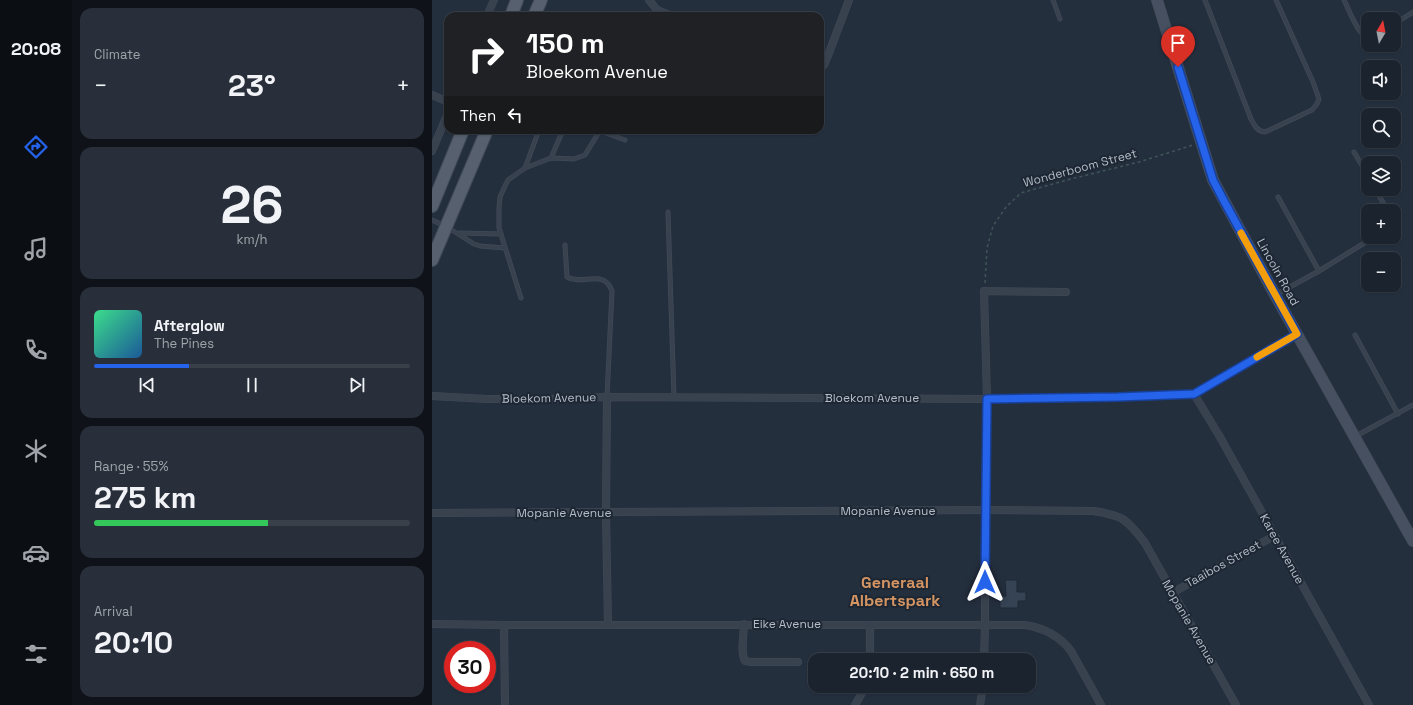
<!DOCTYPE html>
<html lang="en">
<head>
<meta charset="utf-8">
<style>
  :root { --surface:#1b232e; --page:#282f3a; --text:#f1f3f6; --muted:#a0a4aa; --line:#39404a; --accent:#2563eb }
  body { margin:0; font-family:"Space Grotesk",sans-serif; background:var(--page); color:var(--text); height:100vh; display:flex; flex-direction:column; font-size:15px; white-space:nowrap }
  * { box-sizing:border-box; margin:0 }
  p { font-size:13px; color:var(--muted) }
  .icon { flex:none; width:22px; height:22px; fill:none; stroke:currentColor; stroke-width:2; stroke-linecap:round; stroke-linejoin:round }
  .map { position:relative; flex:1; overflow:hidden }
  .side { display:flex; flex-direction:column; gap:8px; padding:8px; background:#0f1319; width:360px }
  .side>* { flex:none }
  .banner { position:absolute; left:12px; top:12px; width:380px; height:122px; border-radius:12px; box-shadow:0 1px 3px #0004,0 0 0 1px var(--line); background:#202124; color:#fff; overflow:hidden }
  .needle { width:26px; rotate:10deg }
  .fabs { position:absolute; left:929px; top:12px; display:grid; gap:8px }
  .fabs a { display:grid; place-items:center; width:40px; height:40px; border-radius:8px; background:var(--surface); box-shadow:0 1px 3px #0004,0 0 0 1px var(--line); font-size:20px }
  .speed { position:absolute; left:12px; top:641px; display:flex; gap:8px; font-size:20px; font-weight:700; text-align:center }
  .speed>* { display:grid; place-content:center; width:52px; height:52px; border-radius:50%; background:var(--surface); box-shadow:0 1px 3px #0004,0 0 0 1px var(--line); line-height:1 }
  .speed .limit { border:6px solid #d22; background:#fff; color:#111 }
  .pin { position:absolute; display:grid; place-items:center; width:34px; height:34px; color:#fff; margin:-41px -17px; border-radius:50% 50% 50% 0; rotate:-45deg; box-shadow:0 0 4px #0007 }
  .pin .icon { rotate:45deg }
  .me { position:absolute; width:44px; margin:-22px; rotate:0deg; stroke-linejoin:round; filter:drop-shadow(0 0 3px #0008) }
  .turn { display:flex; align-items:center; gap:14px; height:84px; padding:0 16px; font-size:18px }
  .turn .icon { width:52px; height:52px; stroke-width:2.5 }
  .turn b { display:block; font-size:28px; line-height:34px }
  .then { display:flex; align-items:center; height:38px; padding:0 16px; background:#0003; gap:8px; font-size:15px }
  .big { font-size:30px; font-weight:600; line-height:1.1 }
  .side .card { flex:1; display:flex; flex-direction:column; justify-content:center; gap:6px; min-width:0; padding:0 14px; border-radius:12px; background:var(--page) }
  .side .dial { align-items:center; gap:0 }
  .dial b { font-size:52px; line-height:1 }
  .song { display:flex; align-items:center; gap:12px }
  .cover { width:48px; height:48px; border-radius:6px; background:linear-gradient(135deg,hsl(150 70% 55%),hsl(210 70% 35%)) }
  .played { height:4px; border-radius:2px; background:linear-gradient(90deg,var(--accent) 30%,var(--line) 30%) }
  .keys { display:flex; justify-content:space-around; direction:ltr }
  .heat { display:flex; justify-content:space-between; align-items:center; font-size:22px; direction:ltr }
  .charge { height:6px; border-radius:3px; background:linear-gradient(90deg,#34c759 55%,var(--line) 0) }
  .trip { position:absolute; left:376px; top:653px; width:228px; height:40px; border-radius:12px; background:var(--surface); box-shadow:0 1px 3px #0004,0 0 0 1px var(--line); font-weight:600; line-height:40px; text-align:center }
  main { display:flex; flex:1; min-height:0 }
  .menu { display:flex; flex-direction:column; width:72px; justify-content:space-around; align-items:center; background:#0b0e12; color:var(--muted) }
  .menu .icon { width:28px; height:28px }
  .menu .selected { color:var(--accent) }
  .menu b { font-size:18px; color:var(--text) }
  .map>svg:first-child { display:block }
  .building { fill:#364354; stroke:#1f2835 }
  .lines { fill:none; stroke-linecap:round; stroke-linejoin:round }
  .lane-casing { stroke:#414a57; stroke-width:5 }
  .street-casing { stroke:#414a57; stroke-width:8 }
  .secondary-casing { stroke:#414a57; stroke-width:12 }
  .primary-casing { stroke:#414a57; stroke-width:14 }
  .path { stroke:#3f5557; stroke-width:1.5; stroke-dasharray:3 3; stroke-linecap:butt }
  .lane { stroke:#38414e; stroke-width:3.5 }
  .street { stroke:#38414e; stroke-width:7 }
  .secondary { stroke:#465061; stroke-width:11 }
  .primary { stroke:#56606e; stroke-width:12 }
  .route-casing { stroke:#184099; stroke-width:10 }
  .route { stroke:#2563eb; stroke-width:7 }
  .slow { stroke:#f59e0b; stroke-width:7 }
  .labels { text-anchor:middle; stroke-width:4; stroke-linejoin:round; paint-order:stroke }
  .street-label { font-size:12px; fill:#b4bcc9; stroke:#1d2633 }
  .district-label { font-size:16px; font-weight:bold; fill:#d59563; stroke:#1d2633 }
</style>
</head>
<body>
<main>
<nav class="menu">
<b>20:08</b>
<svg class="icon selected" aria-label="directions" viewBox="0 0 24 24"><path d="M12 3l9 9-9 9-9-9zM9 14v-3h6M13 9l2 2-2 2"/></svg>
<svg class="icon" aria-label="music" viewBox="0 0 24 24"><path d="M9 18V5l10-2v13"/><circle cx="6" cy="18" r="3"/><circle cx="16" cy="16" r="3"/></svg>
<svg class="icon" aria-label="phone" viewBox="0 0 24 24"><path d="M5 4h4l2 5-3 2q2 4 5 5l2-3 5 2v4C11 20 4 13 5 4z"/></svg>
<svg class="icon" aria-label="climate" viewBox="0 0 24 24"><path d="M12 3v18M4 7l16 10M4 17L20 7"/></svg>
<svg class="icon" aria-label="car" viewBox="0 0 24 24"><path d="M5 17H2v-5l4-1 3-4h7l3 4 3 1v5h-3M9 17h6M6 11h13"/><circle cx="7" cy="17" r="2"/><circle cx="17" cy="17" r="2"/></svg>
<svg class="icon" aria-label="filters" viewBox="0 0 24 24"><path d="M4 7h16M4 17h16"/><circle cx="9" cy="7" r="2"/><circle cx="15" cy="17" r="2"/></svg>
</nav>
<section class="side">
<div class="card"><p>Climate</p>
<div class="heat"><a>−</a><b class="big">23°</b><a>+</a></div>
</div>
<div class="card dial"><b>26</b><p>km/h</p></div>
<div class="card">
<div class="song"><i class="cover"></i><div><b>Afterglow</b><p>The Pines</p></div></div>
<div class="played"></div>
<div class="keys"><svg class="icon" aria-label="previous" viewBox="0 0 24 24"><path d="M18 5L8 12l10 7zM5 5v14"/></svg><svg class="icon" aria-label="pause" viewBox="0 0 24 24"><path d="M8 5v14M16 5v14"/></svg><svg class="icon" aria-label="next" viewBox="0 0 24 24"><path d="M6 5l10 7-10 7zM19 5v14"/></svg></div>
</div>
<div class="card"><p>Range · 55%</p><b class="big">275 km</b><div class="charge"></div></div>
<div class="card"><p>Arrival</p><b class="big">20:10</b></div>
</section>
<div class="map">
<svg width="981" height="705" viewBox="0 0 981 705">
  <rect width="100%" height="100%" fill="#242f3e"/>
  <polygon class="building" points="573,580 585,580 585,592 594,592 594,601 586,601 586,608 568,608 568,596 574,596"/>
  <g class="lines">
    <defs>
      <g id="lane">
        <polyline points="621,0 628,19"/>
        <path d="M 773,0 L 819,119 C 823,126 825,131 833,132 L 880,110 L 885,104 L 887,99 L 881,82 L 844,0"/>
        <path d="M 912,0 C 917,10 926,35 936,38"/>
        <polyline points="962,24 981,12"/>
        <polyline points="922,152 936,176"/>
        <polyline points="119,158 131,130"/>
        <polyline points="93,168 107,130"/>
        <polyline points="943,189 956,211"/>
        <polyline points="846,197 887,271"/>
        <polyline points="236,212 242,398"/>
        <polyline points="0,220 15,227 42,244 48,246 73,248"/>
        <polyline points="28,233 69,234"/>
        <path d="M 133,245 L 135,277 C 151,286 172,268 180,291 L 175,397"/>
        <polyline points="845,294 887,271 942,237"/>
        <polyline points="89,298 67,228 67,208 68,197 72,188 76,180 93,168 119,158 142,159 153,155 167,132 171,132 193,140"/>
        <polyline points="923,335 966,414"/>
        <polyline points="924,436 981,405"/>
      </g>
      <g id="street">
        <polyline points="217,0 225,10 240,16"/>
        <polyline points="55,16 62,0"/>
        <polyline points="388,68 392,65 395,58 417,0"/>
        <polyline points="0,95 16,102"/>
        <polyline points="0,151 16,113"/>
        <polyline points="762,394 788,437 937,705"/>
        <polyline points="0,396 55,399 118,399 175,397 555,399 701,397 762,394 865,334"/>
        <polyline points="175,397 174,513 176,625"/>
        <path d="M 0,513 L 553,510 L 661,511 C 690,515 695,519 713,543 L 804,705"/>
        <polyline points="740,593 842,536"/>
        <path d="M 0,624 L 72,625 L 593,625 C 612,628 627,635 639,651 L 669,705"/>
        <path d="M 312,624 C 312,635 308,652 313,661 L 319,662 L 366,662"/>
        <polyline points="72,625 73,705"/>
        <polyline points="438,660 438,625"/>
        <polyline points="552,660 553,625 553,510 555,399 552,291 634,292"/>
        <polyline points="423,705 434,686"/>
        <polyline points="548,705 551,686"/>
      </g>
      <polyline id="secondary" points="725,0 781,180 843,295 981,541"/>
      <g id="primary">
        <polyline points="79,16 85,0"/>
        <polyline points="102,16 109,0"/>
        <polyline points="0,206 31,130"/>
        <polyline points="0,260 55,130"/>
      </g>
    </defs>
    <use href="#lane" class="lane-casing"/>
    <use href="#street" class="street-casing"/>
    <use href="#secondary" class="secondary-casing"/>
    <use href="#primary" class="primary-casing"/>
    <polyline class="path" points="553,283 555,248 561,226 574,207 589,193 635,180 707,162 761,145"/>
    <use href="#lane" class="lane"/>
    <use href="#street" class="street"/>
    <use href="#secondary" class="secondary"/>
    <use href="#primary" class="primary"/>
  </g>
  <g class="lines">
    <defs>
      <polyline id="route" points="553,582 555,399 686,397 762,394 865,334 792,201 781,180 746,67"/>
    </defs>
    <use href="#route" class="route-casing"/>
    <use href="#route" class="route"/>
    <polyline class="slow" points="809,233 865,334 825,357"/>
  </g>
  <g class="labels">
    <g class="street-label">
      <text transform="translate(648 168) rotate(-15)" y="4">Wonderboom Street</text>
      <text transform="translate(846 272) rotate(61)" y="4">Lincoln Road</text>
      <text transform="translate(117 398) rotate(-1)" y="4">Bloekom Avenue</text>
      <text x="440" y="402">Bloekom Avenue</text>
      <text x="456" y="515">Mopanie Avenue</text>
      <text x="132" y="517">Mopanie Avenue</text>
      <text transform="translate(850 549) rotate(61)" y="4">Karee Avenue</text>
      <text transform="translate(791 564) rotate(-29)" y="4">Taaibos Street</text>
      <text transform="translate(757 622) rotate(60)" y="4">Mopanie Avenue</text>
      <text x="355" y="628">Eike Avenue</text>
    </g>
    <g class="district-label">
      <text x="463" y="588">Generaal<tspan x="463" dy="18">Albertspark</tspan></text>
    </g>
  </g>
</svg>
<div class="fabs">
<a><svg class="needle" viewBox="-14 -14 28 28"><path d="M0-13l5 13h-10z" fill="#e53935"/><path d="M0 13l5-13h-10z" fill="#a0a4aa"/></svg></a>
<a><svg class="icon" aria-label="sound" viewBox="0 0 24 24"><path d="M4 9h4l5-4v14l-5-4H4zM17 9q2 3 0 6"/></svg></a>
<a><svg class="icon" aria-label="search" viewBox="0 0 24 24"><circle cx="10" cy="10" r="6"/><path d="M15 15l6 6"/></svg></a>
<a><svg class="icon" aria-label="layers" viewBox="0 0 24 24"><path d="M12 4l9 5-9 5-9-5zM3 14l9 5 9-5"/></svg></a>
<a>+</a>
<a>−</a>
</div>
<div class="speed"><div class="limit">30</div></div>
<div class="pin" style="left:746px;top:67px;background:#d93025"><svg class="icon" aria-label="arrive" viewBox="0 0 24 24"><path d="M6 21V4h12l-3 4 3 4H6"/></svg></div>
<svg class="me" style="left:553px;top:582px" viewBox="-20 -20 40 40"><path d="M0-17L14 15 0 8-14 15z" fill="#2563eb" stroke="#fff" stroke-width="4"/></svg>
<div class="trip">20:10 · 2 min · 650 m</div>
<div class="banner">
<div class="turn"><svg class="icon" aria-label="right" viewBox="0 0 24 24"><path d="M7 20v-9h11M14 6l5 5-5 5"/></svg><div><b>150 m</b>Bloekom Avenue</div></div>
<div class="then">Then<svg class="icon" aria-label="left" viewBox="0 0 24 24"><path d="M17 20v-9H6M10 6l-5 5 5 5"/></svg></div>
</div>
</div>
</main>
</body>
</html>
